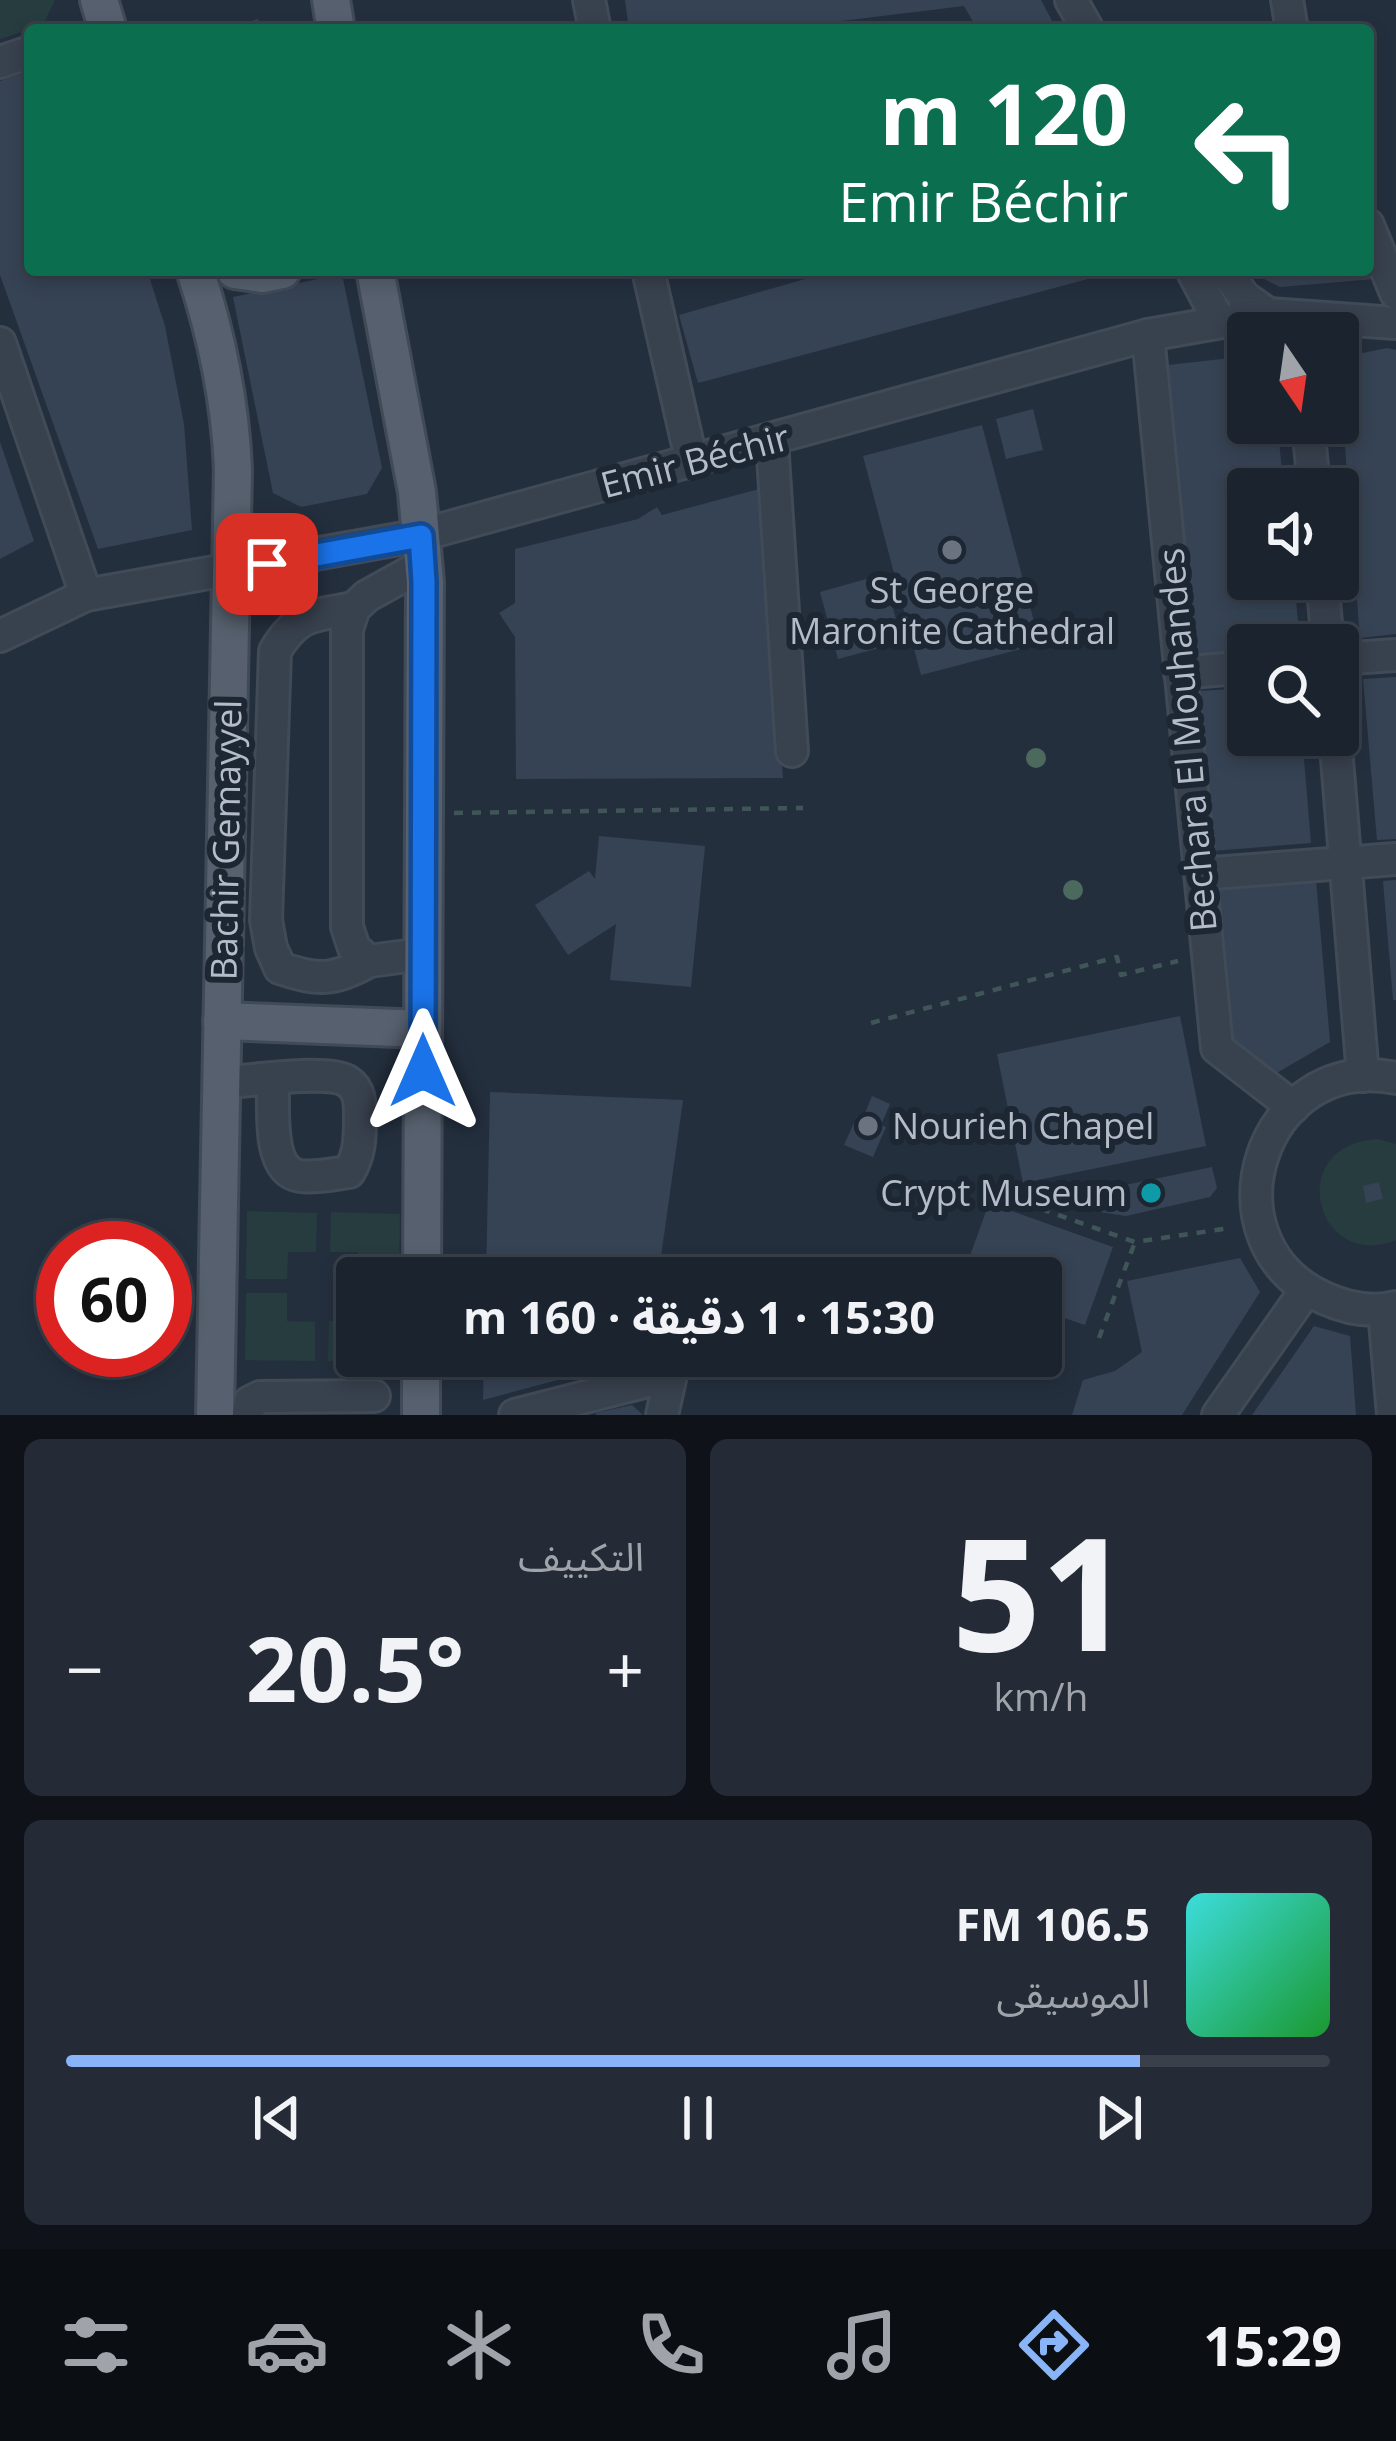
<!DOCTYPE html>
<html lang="ar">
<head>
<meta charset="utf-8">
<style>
  :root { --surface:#1b232e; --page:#242b36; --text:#f1f3f6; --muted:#a0a4aa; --line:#39404a; --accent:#8ab4f8 }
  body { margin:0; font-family:"Open Sans","Noto Sans Arabic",sans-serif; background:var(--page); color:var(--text); direction:rtl; height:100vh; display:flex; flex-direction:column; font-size:45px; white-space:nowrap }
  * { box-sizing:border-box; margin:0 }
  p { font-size:39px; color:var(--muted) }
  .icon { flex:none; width:66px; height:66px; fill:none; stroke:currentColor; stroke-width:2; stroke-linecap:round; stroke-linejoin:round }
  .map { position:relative; height:1415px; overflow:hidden; direction:ltr }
  .drawer { display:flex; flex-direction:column; gap:24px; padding:24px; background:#0f1319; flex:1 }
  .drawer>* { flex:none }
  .hud { position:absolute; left:24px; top:24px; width:1350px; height:252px; border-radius:12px; box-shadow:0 6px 18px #0003,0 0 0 3px var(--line); direction:rtl; background:#0b6e4f; color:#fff; overflow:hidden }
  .needle { width:78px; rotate:167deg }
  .controls { position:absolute; left:1227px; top:312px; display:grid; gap:24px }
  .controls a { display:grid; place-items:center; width:132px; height:132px; border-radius:12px; background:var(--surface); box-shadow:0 6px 18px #0003,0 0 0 3px var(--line); font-size:60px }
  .speed { position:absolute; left:36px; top:1221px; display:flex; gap:24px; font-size:60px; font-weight:700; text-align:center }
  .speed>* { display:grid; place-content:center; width:156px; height:156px; border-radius:50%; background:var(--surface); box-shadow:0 6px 18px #0003,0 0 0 3px var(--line); line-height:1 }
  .speed .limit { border:18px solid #d22; background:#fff; color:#111 }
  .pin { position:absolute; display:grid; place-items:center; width:102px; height:102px; color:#fff; margin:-51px; border-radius:24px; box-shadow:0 6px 18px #0006 }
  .me { position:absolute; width:132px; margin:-66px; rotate:0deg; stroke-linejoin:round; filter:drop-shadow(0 0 9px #0008) }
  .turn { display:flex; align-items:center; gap:42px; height:252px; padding:0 48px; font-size:54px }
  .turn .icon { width:156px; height:156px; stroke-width:2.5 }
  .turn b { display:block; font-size:84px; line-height:102px }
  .big { font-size:90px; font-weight:700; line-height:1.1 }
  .drawer .widget { flex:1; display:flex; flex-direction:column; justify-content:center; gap:18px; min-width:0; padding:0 42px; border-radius:18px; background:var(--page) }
  .drawer .dial { align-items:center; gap:0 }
  .dial b { font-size:156px; line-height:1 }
  .song { display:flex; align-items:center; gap:36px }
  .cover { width:144px; height:144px; border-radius:18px; background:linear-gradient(135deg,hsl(180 70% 55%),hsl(130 70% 35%)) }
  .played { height:12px; border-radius:6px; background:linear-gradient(90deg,var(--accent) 85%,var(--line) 85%) }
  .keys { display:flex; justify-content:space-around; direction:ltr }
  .heat { display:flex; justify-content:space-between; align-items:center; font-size:66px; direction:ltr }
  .drawer .tiles { flex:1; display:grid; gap:24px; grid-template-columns:1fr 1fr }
  .widget:last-child { grid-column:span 2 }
  .trip { position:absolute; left:336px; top:1257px; width:726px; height:120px; border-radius:12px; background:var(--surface); box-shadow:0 6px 18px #0003,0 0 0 3px var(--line); font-weight:700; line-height:120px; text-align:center; direction:rtl }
  .menu { display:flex; height:192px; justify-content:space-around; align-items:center; background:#0b0e12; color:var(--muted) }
  .menu .icon { width:84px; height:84px }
  .menu .selected { color:var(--accent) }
  .menu b { font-size:54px; color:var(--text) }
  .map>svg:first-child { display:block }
  .green { fill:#263c3f }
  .building { fill:#364354 }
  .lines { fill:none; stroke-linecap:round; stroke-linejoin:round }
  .minor-casing { stroke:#414a57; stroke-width:36 }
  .major-casing { stroke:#414a57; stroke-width:42 }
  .path { stroke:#3f5557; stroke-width:4.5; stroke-dasharray:9 9; stroke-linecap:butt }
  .minor { stroke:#38414e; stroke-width:30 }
  .major { stroke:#56606e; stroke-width:36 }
  .tree { fill:#4b6a5d }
  .route-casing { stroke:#114b97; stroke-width:30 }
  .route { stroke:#1a73e8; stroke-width:21 }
  .worship-dot { fill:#6b7280; stroke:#1d2633; stroke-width:4.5 }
  .culture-dot { fill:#0f9aa8; stroke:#1d2633; stroke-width:4.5 }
  .labels { text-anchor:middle; stroke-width:12; stroke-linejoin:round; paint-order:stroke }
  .street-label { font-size:36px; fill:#b4bcc9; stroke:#1d2633 }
  .poi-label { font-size:36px; fill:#b4bcc9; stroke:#1d2633 }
</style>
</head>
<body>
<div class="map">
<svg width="1396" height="1415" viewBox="0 0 1396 1415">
  <rect width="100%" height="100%" fill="#242f3e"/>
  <g class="green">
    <polygon points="0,0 55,0 43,25 0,39"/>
    <path d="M 1378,1139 L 1396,1144 L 1396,1240 C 1316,1273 1282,1144 1378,1139 Z"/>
    <polygon points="247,1211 317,1213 316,1252 288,1252 287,1279 246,1279"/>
    <polygon points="331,1212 400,1214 399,1278 358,1278 358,1252 330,1252"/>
    <polygon points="246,1293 287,1293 287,1321 315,1322 315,1361 245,1360"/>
    <polygon points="357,1309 357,1356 398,1356 398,1362 328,1361 329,1321 356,1321"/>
  </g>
  <g class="building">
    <polygon points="625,0 1041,0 1057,30 978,30 964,6 767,30 629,30"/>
    <polygon points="258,19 261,30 225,30 225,29"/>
    <polygon points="30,71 30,270 147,270 165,326 184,424 192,530 98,549 0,275 0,81"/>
    <polygon points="837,270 1114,270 1114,272 698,383 679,315"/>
    <polygon points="1246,270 1371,270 1375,279 1280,287"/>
    <polygon points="342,274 382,468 367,494 301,507 273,493 233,297"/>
    <polygon points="1387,348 1396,350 1396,634 1360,638 1338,358"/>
    <polygon points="1248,356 1248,423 1277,423 1284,489 1248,489 1248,579 1294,579 1300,644 1248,645 1248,650 1189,656 1159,366"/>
    <polygon points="1033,409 1043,450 1006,459 996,419"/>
    <polygon points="982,425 1040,644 921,675 863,456"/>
    <polygon points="0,442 34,541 0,559"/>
    <polygon points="759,489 783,778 516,779 515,637 499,613 515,603 515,549 638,519 657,507 662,515"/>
    <polygon points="884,574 902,642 838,659 820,592"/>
    <polygon points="1396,677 1396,839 1377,840 1363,679"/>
    <polygon points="1248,688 1248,735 1302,735 1311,843 1212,851 1199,691"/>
    <polygon points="599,836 705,846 691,987 610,980 616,924 568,955 535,905 589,871 595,879"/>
    <polygon points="1316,880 1330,1042 1275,1074 1231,1040 1218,889"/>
    <polygon points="1396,880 1396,1000 1393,1000 1383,881"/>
    <polygon points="1180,1016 1206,1146 1023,1183 997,1054"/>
    <polygon points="490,1092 683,1100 658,1278 486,1278"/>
    <polygon points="872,1096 890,1104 881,1125 886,1127 873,1157 844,1145 857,1116 863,1118"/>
    <polygon points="1212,1167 1217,1188 1210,1197 1126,1216 1067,1207 1068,1197"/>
    <polygon points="1379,1182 1383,1199 1366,1203 1363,1186"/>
    <polygon points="989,1203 1113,1247 1085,1325 1041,1310 1041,1278 962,1278"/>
    <polygon points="1240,1258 1260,1292 1182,1415 1072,1415 1083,1380 1115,1371 1142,1352 1127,1281"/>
    <polygon points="1314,1326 1350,1336 1356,1415 1252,1415"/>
    <polygon points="484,1356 643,1356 643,1357 483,1400"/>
    <polygon points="632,1405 643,1415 596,1415 596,1413"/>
  </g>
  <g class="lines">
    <defs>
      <g id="minor">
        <polyline points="589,0 595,30"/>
        <polyline points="1071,0 1088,30"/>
        <polyline points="1287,0 1292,30"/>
        <polyline points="0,62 30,52"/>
        <polyline points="1368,225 1396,293"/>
        <polyline points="648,270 692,463"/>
        <polyline points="1192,270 1219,321"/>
        <polyline points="1225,270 1244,297 1268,314"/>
        <polyline points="1148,335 1217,1048 1293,1107"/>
        <polyline points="0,343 86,595"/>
        <polyline points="1308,423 1314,489"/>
        <polyline points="772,441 792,751"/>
        <polyline points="423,565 367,596 354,608 347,629 347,927 354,948 369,961 423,954"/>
        <polyline points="1322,579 1328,645"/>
        <path d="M 354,608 C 313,616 298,613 275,651 L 266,920 L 271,948 L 280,968 C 317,981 334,981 369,961"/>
        <polyline points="0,636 86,595 421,535 1148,335 1268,314 1396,323"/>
        <polyline points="1338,659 1396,655"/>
        <polyline points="1180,673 1248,667"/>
        <polyline points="1335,735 1363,1076"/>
        <polyline points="1200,874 1396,859"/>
        <path d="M 1396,1078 C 1261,1050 1199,1241 1324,1298 C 1346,1308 1372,1313 1396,1307"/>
        <path d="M 222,1083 C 248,1081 327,1069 347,1081 C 360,1089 360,1103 360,1116 C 360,1137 360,1154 349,1172 C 334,1174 315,1178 300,1176 C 266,1171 274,1105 273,1079"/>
        <polyline points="1384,1310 1393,1415"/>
        <polyline points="248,1415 250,1402 260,1397 374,1396"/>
        <polyline points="515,1415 671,1375 662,1415"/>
        <polyline points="1218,1415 1306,1290"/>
      </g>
      <g id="major">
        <polyline points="99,0 108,30"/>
        <polyline points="331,0 336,30"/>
        <path d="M 195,270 C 217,336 230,399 233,469 L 215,1415"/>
        <polyline points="235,270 262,274 282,270"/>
        <polyline points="375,270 417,492 425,582 422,1278"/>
        <polyline points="222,1021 423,1029"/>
        <polyline points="421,1415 421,1356"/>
      </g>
    </defs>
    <use href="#minor" class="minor-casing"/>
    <use href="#major" class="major-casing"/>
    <g class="path">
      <polyline points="454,813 803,808"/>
      <polyline points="871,1023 1117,957 1121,975 1178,961"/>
      <polyline points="1007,1197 1135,1242 1230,1228"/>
      <polyline points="1099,1338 1135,1242"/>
    </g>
    <use href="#minor" class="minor"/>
    <use href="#major" class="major"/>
  </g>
  <g class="tree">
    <circle cx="1036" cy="758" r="10"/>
    <circle cx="1073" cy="890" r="10"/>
  </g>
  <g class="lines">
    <defs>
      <polyline id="route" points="267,564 421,536 424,582 423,1071"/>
    </defs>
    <use href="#route" class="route-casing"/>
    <use href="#route" class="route"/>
  </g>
  <g class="worship-dot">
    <circle cx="952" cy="550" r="12"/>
    <circle cx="868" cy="1126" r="12"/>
  </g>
  <circle class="culture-dot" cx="1151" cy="1193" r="12"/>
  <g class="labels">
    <g class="street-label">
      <text transform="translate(695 461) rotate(-15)" y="13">Emir Béchir</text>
      <text transform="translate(1187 740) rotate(-95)" y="13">Bechara El Mouhandes</text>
      <text transform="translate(226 840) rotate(-89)" y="13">Bachir Gemayyel</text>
    </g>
    <g class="poi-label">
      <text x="952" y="603">St George<tspan x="952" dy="41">Maronite Cathedral</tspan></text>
      <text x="892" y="1139" text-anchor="start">Nourieh Chapel</text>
      <text x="1127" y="1206" text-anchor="end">Crypt Museum</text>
    </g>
  </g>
</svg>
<div class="controls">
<a><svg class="needle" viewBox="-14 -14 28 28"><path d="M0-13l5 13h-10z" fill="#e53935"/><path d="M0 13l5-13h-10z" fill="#a0a4aa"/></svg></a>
<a><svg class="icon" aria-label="sound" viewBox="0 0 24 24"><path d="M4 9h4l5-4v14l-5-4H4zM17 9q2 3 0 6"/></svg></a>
<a><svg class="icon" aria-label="search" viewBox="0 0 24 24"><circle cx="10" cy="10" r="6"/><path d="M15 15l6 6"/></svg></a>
</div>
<div class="speed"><div class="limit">60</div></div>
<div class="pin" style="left:267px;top:564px;background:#d93025"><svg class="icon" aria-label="arrive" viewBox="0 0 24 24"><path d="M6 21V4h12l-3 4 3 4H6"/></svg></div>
<svg class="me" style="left:423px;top:1071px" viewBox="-20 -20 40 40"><path d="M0-17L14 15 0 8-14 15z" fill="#1a73e8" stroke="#fff" stroke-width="4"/></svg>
<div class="trip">15:30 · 1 دقيقة · 160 m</div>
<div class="hud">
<div class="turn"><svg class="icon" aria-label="left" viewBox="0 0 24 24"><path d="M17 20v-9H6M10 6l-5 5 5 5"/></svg><div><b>120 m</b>Emir Béchir</div></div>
</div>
</div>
<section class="drawer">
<div class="tiles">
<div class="widget dial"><b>51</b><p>km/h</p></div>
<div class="widget"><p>التكييف</p>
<div class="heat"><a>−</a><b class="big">20.5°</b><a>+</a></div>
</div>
<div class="widget">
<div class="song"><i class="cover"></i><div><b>106.5 FM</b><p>الموسيقى</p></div></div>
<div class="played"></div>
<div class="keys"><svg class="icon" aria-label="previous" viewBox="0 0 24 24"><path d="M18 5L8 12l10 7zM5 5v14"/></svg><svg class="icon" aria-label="pause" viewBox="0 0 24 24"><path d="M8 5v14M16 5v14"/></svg><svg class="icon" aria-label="next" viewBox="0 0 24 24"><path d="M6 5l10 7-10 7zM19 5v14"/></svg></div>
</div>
</div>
</section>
<nav class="menu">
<b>15:29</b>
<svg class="icon selected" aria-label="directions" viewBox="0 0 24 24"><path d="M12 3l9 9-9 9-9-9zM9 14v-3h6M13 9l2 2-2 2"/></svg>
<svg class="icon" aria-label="music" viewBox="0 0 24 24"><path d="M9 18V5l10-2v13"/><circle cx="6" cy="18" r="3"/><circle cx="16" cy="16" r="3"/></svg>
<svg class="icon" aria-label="phone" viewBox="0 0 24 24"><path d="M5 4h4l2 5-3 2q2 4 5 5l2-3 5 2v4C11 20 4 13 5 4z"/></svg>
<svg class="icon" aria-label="climate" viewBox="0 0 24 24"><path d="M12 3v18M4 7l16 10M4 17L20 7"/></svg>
<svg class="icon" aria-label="car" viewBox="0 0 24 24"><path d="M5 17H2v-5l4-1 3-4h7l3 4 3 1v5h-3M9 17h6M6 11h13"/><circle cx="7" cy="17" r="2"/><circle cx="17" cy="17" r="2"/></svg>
<svg class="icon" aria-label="filters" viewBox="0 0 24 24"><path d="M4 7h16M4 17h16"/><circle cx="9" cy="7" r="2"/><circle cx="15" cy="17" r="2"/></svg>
</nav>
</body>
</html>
